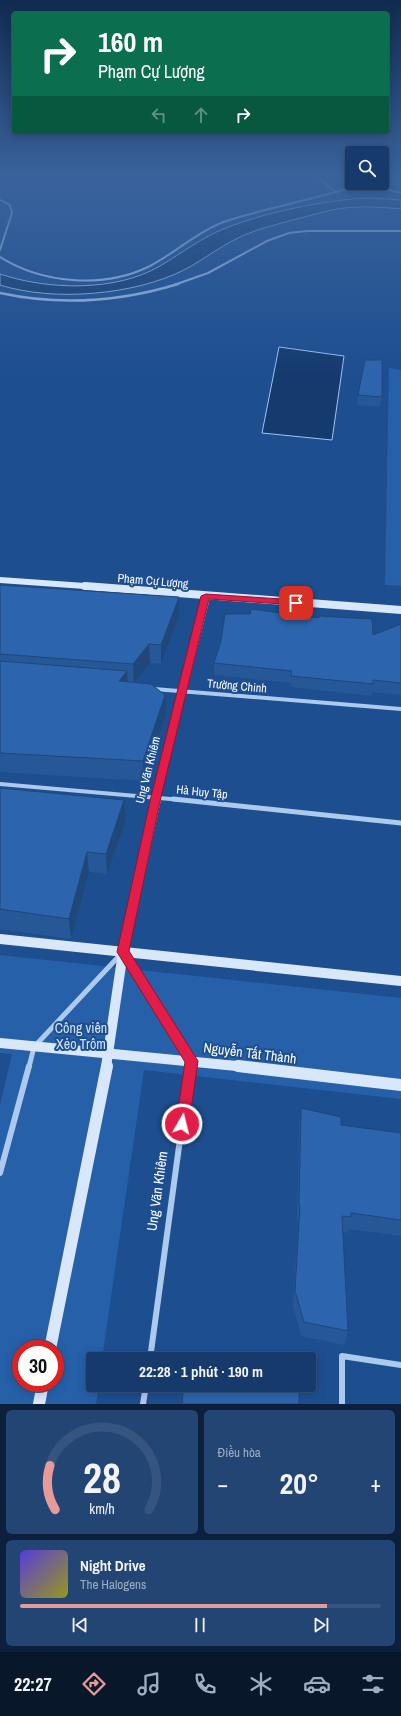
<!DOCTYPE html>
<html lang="vi">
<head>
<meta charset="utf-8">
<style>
  :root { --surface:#163a6c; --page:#234574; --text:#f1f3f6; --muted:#9eadc2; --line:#35547f; --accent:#e69b98 }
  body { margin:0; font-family:"Archivo Narrow",sans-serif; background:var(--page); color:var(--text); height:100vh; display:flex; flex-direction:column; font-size:15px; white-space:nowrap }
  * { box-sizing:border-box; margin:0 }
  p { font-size:13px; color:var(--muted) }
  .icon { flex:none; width:22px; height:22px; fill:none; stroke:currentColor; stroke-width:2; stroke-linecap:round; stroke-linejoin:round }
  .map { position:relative; height:1404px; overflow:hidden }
  .details { display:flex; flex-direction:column; gap:6px; padding:6px; background:#0c203b; flex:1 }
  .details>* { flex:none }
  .hud { position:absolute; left:12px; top:12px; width:377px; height:122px; border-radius:4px; box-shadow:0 2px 10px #0003,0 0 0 1px var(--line); background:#0b6e4f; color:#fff; overflow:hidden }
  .controls { position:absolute; left:345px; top:146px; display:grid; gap:8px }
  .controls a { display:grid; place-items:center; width:44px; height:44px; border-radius:4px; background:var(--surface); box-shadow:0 2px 10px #0003,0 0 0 1px var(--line); font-size:20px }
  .speed { position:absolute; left:12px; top:1340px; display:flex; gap:8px; font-size:20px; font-weight:700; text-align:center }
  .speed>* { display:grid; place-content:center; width:52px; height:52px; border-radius:50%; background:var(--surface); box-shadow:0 2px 10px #0003,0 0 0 1px var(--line); line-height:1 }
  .speed .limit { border:6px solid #d22; background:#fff; color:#111 }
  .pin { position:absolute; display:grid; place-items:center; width:34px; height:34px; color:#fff; margin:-17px; border-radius:8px; box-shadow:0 2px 6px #0006 }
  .me { position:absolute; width:44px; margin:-22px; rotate:8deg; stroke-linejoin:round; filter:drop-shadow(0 0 3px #0008) }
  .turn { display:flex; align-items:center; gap:14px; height:84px; padding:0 20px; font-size:18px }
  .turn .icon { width:52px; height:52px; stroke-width:2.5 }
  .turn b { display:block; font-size:28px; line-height:34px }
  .lanes { display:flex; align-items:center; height:38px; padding:0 20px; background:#0003; justify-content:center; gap:20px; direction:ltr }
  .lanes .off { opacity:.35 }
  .big { font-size:30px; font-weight:800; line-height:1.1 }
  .details .card { flex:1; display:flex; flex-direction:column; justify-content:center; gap:6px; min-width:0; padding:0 14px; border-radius:6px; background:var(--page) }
  .details .dial { align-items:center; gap:0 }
  .dial svg { height:104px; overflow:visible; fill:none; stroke:var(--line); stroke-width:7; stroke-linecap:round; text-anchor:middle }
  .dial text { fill:var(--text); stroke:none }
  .song { display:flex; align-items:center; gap:12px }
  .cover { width:48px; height:48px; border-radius:6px; background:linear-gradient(135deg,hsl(250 70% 55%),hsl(60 70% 35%)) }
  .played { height:4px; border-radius:2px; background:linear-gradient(90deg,var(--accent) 85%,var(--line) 85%) }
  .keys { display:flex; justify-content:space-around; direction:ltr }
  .heat { display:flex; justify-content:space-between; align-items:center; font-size:22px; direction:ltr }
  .details .tiles { flex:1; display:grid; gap:6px; grid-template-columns:1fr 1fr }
  .card:last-child { grid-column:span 2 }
  .trip { position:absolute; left:86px; top:1352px; width:230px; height:40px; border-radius:4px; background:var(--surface); box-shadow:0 2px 10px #0003,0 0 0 1px var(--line); font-weight:800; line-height:40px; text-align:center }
  .tab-bar { display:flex; height:64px; justify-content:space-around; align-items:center; background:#09172b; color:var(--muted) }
  .tab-bar .icon { width:28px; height:28px }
  .tab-bar .current { color:var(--accent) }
  .tab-bar b { font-size:18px; color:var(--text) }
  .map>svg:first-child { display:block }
  .green { fill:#2660a9; fill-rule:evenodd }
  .water { fill:#143a6e; stroke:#a0c4ef }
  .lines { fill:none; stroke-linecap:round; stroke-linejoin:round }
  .street-far4 { stroke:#acc9ee; stroke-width:2 }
  .street-far3 { stroke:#acc9ee; stroke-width:2.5 }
  .street-far2 { stroke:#acc9ee; stroke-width:4 }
  .street-far1 { stroke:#acc9ee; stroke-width:5 }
  .street { stroke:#acc9ee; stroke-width:6 }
  .secondary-far3 { stroke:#d9e7fa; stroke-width:6 }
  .secondary-far2 { stroke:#d9e7fa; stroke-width:8 }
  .secondary-far1 { stroke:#d9e7fa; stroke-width:10 }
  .secondary { stroke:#d9e7fa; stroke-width:12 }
  .wall { fill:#265796 }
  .shaded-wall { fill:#1f477a }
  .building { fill:#2c65ae; stroke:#1f477a }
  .route { fill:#e11d48; stroke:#92132f }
  .labels { text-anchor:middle; stroke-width:4; stroke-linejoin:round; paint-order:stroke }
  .street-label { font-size:12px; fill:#fff; stroke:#1d4e90 }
  .near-park-label { font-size:14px; fill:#d2e4fa; stroke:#1d4e90 }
  .near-street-label { font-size:14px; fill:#fff; stroke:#1d4e90 }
</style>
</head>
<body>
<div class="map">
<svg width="401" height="1404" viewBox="0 0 401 1404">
  <rect width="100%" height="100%" fill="#1d4e90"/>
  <g class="green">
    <polygon points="389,368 401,370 401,586 385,585"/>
    <path d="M 0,955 L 401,998 L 401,1099 L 144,1070 L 102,1359 L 93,1359 L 93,1385 L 99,1385 L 96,1404 L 0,1404 L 0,1105 L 12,1054 L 0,1053 ZM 21,1349 L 55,1349 L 55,1383 L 21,1383 Z"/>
  </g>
  <g class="water">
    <path d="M 368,198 L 401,200 L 401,209 C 382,207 362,206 344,208 C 327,210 310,216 293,220 C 278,224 261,228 247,234 C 224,243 205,259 184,270 C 134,295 54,302 0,285 L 0,274 C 47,290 116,292 160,266 C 182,253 202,237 226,228 C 266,212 325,200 368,198 Z"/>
    <polygon points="279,347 344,356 332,440 262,433"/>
  </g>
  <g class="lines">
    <g class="street-far4">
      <polyline points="318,178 336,192"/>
      <polyline points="0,200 10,205 12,213 0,250"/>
      <path d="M 0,257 C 42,283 102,289 148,267 C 174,254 194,234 221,223 C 234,218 248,215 261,211 C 293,203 326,195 358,186 L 376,187 L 401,193"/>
      <polyline points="174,285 208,273 267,241 289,233 307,231 401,231"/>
    </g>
    <path class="street-far3" d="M 0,293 C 60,306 119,302 178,284"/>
    <g class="street-far2">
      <polyline points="154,689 401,709"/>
      <polyline points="0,784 182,800"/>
    </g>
    <g class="street-far1">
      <polyline points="173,799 401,823"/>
      <polyline points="124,954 191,1061 190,1067"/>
      <polyline points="29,1067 34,1047 120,955"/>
    </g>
    <g class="street">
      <polyline points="0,1173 29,1066"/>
      <polyline points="150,1359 190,1066"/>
      <polyline points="143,1404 146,1385"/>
      <polyline points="342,1404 342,1356 401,1365"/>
    </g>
    <polyline class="secondary-far3" points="0,580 99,587"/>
    <g class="secondary-far2">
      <polyline points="85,586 401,610"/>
      <polyline points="155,800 206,597"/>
    </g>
    <g class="secondary-far1">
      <polyline points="0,939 401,981"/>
      <polyline points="0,1043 247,1067"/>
      <polyline points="106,1067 123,952 156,799"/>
    </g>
    <g class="secondary">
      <polyline points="238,1066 401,1085"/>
      <polyline points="50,1349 107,1066"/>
      <polyline points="39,1404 43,1383"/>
    </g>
  </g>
  <g class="wall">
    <polygon points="358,395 382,397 380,407 357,405"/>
    <polygon points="0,585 179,616 161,664 150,663 134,683 166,714 144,781 0,772"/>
    <polygon points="401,624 401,695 372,692 372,696 291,687 291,683 214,675 214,663 373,635"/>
    <polygon points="0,788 124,800 126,820 107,874 89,872 71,939 0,929"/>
    <polygon points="301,1108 341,1125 401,1133 401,1236 349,1229 348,1233 343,1232 348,1331 344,1345 301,1336 293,1306 298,1221 297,1221 299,1124"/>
  </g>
  <g class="shaded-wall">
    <polygon points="179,597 179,616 161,664 161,645"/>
    <polygon points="149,644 150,663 134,683 133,664"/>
    <polygon points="127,671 128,690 119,681"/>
    <polygon points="165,695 166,714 144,781 143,761"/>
    <polygon points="124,800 126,820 107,874 106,854"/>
    <polygon points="87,852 89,872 71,939 69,919"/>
  </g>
  <g class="building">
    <polygon points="365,360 382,360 382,397 358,395"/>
    <polygon points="0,585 179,597 161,645 149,644 133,664 0,654"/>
    <polygon points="251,609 319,618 319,616 372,619 373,635 401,624 401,683 373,680 373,684 291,676 292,671 214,663 221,641 225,614 250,614"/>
    <polygon points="0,661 127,671 119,681 151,684 165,695 143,761 0,753"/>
    <polygon points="0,788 124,800 106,854 87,852 69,919 0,909"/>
    <polygon points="301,1108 341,1117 341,1125 401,1133 401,1220 351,1213 351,1217 342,1216 348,1331 304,1322 295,1291 300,1206 299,1205"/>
    <polygon points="187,1355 214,1359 186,1359"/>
    <polygon points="184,1385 299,1385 299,1404 302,1404 182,1404"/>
  </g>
  <linearGradient id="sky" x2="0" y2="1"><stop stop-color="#102b4f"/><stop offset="0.47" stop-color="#3a639c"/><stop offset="1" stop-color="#3a639c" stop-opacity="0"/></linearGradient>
  <rect width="401" height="375" fill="url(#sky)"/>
  <polygon class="route" points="206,594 296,600 300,603 296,605 209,599 161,797 129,951 198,1061 189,1124 187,1128 182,1130 178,1128 176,1124 185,1062 117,952 151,797 201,596"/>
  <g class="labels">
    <g class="street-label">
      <text transform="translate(153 581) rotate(5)" y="4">Phạm Cự Lượng</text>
      <text transform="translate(237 686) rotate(5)" y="4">Trường Chinh</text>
      <text transform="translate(148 770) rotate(-76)" y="4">Ung Văn Khiêm</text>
      <text transform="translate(202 792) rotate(6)" y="4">Hà Huy Tập</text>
    </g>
    <g class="near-park-label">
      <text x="81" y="1033">Công viên<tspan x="81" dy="16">Xẻo Trôm</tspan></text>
    </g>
    <g class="near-street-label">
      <text transform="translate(250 1053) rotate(7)" y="5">Nguyễn Tất Thành</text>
      <text transform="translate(157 1191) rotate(-82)" y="5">Ung Văn Khiêm</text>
    </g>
  </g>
</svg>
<div class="controls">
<a><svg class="icon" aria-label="search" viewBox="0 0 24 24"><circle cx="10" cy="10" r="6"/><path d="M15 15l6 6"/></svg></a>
</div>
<div class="speed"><div class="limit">30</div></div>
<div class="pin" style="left:296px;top:603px;background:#d93025"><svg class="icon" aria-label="arrive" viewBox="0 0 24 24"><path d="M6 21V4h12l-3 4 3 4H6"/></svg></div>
<svg class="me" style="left:182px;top:1124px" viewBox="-20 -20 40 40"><circle r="17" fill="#e11d48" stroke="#fff" stroke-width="3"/><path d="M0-11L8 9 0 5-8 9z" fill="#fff"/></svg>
<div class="trip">22:28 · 1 phút · 190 m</div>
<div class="hud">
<div class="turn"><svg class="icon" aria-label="right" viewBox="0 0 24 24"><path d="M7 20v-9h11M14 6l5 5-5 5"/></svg><div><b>160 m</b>Phạm Cự Lượng</div></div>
<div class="lanes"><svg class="icon off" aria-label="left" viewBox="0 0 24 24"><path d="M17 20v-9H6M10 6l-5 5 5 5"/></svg><svg class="icon off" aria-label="ahead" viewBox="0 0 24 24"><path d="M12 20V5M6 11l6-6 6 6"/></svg><svg class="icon" aria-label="right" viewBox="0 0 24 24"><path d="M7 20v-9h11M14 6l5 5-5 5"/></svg></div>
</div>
</div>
<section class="details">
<div class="tiles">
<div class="card dial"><svg viewBox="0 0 100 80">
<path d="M14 69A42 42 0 1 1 86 69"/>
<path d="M14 69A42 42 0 0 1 10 35" stroke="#e69b98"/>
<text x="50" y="56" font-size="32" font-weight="700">28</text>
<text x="50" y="72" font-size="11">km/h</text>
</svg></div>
<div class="card"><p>Điều hòa</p>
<div class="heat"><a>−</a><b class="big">20°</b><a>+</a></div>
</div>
<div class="card">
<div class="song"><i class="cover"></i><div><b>Night Drive</b><p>The Halogens</p></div></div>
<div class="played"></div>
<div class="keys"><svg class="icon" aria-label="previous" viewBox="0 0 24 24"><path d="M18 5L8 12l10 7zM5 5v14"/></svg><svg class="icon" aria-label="pause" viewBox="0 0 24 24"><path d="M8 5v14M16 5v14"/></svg><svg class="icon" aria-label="next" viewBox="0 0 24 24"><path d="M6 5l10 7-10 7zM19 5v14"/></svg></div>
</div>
</div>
</section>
<nav class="tab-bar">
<b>22:27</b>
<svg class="icon current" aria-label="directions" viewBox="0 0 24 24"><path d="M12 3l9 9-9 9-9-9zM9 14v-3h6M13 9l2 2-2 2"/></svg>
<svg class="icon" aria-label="music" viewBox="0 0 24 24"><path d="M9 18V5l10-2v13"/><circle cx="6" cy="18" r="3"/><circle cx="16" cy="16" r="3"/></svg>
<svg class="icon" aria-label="phone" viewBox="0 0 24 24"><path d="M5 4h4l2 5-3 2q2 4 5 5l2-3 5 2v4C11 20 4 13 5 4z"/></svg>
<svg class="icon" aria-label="climate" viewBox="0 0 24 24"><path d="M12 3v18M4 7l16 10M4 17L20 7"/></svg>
<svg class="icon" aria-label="car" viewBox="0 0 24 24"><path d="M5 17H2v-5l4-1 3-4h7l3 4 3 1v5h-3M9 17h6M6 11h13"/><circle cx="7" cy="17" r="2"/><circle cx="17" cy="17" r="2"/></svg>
<svg class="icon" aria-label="filters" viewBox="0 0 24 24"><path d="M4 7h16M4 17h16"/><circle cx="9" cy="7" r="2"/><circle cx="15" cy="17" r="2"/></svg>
</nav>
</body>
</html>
